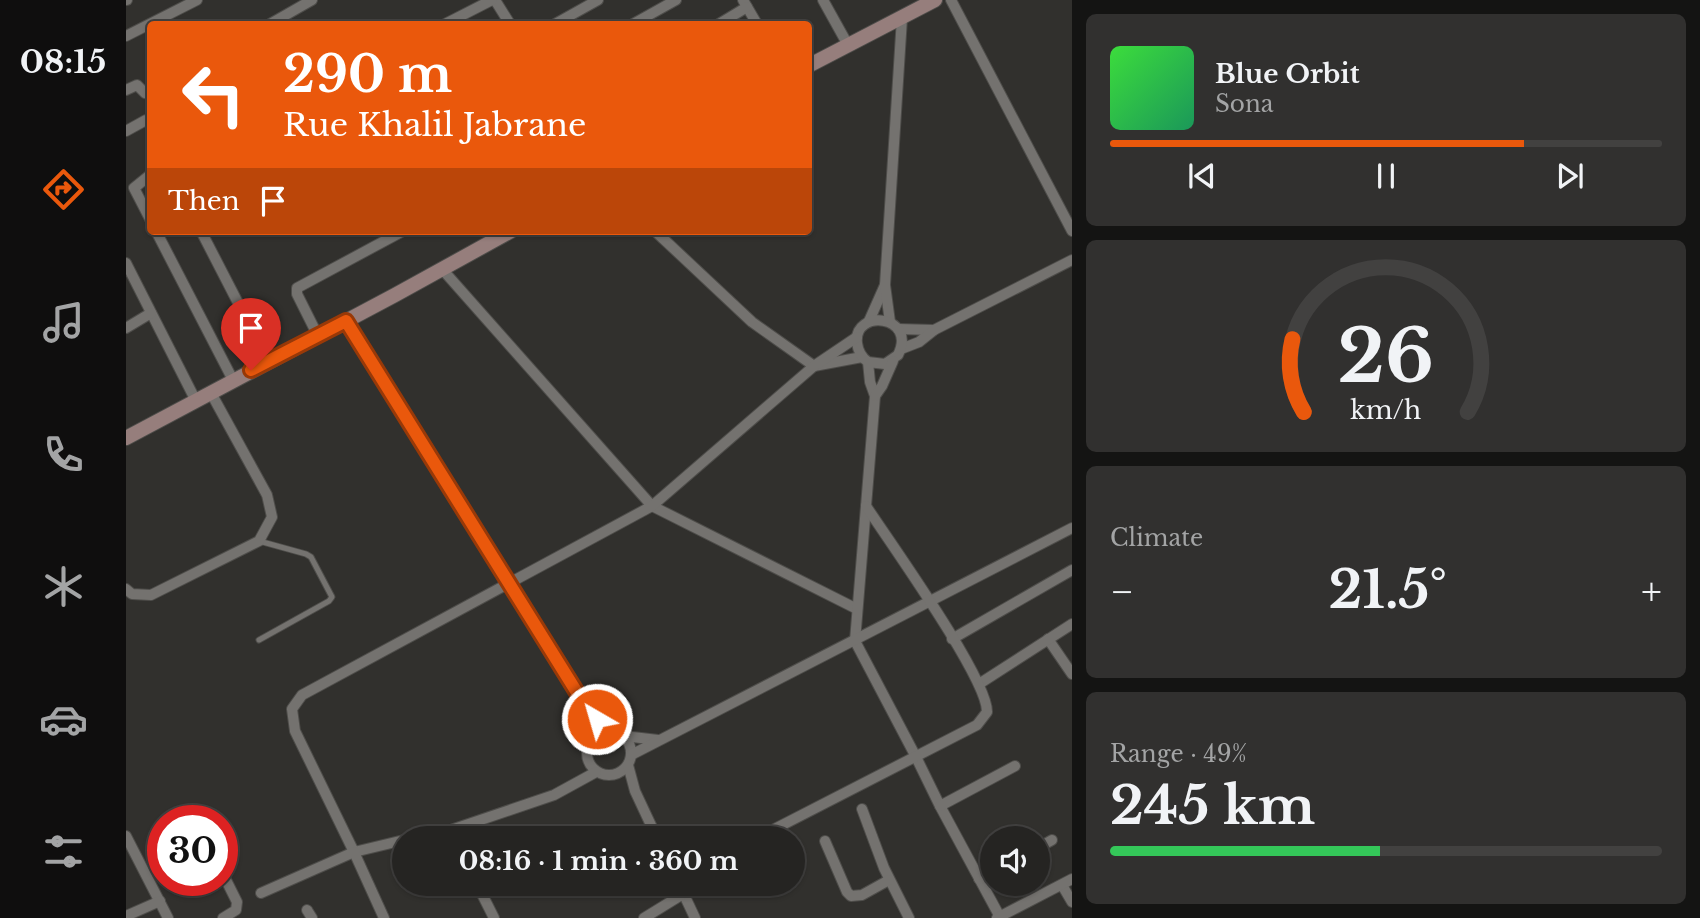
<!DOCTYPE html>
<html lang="en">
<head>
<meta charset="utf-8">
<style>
  :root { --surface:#252422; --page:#31302f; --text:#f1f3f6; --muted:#a3a4a5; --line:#424140; --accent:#ea580c }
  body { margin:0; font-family:"Libre Baskerville",serif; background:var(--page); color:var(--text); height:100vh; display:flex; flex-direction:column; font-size:26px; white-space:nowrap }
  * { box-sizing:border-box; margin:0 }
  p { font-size:23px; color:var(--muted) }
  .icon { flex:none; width:38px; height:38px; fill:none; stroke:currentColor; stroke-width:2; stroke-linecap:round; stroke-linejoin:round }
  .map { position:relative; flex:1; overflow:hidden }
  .drawer { display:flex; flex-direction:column; gap:14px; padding:14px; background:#141413; width:628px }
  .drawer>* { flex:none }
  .top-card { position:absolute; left:21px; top:21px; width:665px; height:214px; border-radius:7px; box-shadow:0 2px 5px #0004,0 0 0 2px var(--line); background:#ea580c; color:#fff; overflow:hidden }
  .controls { position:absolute; left:854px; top:826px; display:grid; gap:14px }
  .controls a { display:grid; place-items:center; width:70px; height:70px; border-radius:50%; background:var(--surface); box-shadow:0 2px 5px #0004,0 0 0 2px var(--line); font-size:35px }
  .speed { position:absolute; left:21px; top:805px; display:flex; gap:14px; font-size:35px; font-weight:700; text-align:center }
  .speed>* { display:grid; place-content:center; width:91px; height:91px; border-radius:50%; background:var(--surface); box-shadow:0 2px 5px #0004,0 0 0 2px var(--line); line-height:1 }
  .speed .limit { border:10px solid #d22; background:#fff; color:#111 }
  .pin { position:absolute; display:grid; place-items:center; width:60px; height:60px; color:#fff; margin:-72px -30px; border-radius:50% 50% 50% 0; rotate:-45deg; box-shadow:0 0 7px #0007 }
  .pin .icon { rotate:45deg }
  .me { position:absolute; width:77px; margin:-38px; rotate:322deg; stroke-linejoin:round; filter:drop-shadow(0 0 5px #0008) }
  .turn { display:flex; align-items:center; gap:24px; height:147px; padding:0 21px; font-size:32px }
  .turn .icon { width:91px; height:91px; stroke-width:2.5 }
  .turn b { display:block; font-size:49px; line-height:60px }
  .then { display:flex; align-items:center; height:66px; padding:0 21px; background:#0003; gap:14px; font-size:26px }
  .big { font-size:52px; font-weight:700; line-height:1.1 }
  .drawer .card { flex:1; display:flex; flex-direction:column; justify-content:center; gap:10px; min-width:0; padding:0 24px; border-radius:10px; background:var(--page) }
  .drawer .dial { align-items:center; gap:0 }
  .dial svg { height:182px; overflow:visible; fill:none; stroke:var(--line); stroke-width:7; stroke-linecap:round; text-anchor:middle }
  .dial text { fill:var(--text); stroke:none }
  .song { display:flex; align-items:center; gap:21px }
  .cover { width:84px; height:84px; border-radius:10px; background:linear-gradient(135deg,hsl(120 70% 55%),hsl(150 70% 35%)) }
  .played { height:7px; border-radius:4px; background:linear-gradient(90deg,var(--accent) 75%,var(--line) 75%) }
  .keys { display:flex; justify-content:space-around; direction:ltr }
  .heat { display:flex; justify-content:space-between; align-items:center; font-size:38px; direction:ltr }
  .charge { height:10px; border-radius:5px; background:linear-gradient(90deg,#34c759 49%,var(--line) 0) }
  .trip { position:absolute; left:266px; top:826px; width:413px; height:70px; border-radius:35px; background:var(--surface); box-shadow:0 2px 5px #0004,0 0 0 2px var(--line); font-weight:700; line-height:70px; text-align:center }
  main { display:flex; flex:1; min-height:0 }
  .menu { display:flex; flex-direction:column; width:126px; justify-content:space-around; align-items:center; background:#0f0e0e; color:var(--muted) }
  .menu .icon { width:49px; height:49px }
  .menu .active { color:var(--accent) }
  .menu b { font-size:32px; color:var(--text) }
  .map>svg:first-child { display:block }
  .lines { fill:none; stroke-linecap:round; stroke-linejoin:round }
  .lane-casing { stroke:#4e4d4a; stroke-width:7 }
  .street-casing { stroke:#4e4d4a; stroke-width:12 }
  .secondary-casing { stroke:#4e4d4a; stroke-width:16 }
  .lane { stroke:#74726f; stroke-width:5 }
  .street { stroke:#74726f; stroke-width:10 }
  .secondary { stroke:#967e7c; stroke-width:14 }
  .route-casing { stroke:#983908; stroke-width:18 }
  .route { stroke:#ea580c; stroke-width:12 }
</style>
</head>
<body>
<main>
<nav class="menu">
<b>08:15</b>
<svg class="icon active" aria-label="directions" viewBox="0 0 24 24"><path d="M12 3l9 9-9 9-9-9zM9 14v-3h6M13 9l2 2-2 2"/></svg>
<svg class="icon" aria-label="music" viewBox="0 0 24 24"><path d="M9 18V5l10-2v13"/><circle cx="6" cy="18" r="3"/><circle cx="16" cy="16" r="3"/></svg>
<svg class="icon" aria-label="phone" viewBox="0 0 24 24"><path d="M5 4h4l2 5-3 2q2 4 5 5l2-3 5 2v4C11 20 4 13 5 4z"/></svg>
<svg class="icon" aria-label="climate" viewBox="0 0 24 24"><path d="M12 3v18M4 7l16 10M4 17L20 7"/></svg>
<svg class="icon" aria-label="car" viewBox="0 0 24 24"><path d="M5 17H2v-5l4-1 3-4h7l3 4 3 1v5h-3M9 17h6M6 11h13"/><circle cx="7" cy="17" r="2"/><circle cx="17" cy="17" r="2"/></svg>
<svg class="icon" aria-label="filters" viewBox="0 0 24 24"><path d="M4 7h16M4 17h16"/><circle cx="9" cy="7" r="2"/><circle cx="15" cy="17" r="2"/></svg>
</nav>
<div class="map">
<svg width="946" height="918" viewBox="0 0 946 918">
  <rect width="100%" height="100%" fill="#31302d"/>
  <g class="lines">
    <defs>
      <polyline id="lane" points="133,640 203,601 206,597 185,557 180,554 133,541"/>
      <g id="street">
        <polyline points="0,0 1,0"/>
        <polyline points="369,0 384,24"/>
        <polyline points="617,0 631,24"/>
        <polyline points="697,0 722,45"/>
        <polyline points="825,0 946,231"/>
        <polyline points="144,24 186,0"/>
        <polyline points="319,24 366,0"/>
        <polyline points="429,24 472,0"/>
        <polyline points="507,24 550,0"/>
        <polyline points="593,24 621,7"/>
        <polyline points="0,36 71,0"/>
        <polyline points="0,90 11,85 19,93 24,94"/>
        <polyline points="0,131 20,120"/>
        <polyline points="24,175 8,188 24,219"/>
        <polyline points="30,231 107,380"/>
        <polyline points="75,231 142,361"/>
        <polyline points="529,231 626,322 688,366 736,357"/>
        <polyline points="0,263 70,401"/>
        <polyline points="316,269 526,506 731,609"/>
        <polyline points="220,321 460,707 482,730"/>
        <polyline points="743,321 759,285"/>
        <polyline points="764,322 759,285 776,18"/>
        <polyline points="0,328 25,313"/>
        <polyline points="772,329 808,330"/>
        <polyline points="192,336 171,294 171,288 277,231"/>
        <polyline points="775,349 793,342 808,330 946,260"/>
        <path d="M 742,362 L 759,364 L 772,355 C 792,315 727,308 731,343 C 732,351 735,357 742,362 L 744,382 L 749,396 L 729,641 L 790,757 L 814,806 L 874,917"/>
        <polyline points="749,396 756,386 767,361"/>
        <polyline points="0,589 6,594 25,595 133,541 146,517 141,495 85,393"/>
        <polyline points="826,639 946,570"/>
        <polyline points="922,639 946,674"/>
        <polyline points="853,684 946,624"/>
        <polyline points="460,707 466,737"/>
        <circle cx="483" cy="753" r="22"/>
        <polyline points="498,736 532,740"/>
        <polyline points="505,755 946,528"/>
        <polyline points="502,765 509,791 531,838"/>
        <polyline points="814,806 889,766"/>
        <polyline points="736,809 758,868 783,918"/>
        <polyline points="0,836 42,918"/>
        <polyline points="288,838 325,830 428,795 470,772"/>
        <path d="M 631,838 L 851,725 L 861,712 C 862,679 763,541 740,506"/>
        <polyline points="278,840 228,852 169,731 166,709 176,695 526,506 688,366 731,337"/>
        <polyline points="699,841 721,892 725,896 736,895 763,880"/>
        <polyline points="912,848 926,840"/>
        <polyline points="96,872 111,902 110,910 97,918"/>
        <polyline points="853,879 866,872"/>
        <polyline points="351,884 368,918"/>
        <polyline points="553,884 569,918"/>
        <polyline points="936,885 946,902"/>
        <polyline points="135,893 228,852 258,918"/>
        <polyline points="181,910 186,918"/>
        <polyline points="0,916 34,901"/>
        <polyline points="518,918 557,894"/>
        <polyline points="871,918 946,879"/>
      </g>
      <g id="secondary">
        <polyline points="682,66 809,0"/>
        <polyline points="0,438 269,295 385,231"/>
      </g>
    </defs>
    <use href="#lane" class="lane-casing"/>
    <use href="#street" class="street-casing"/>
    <use href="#secondary" class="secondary-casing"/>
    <use href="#lane" class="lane"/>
    <use href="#street" class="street"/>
    <use href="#secondary" class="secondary"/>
  </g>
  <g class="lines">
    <defs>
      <polyline id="route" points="125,370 220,321 460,707 471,719"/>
    </defs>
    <use href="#route" class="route-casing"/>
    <use href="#route" class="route"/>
  </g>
</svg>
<div class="controls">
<a><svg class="icon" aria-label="sound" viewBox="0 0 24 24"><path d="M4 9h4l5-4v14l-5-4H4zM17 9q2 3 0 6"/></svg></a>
</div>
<div class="speed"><div class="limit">30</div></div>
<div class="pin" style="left:125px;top:370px;background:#d93025"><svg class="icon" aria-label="arrive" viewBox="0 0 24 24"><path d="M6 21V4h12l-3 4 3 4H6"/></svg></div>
<svg class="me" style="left:471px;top:719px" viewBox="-20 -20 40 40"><circle r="17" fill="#ea580c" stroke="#fff" stroke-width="3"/><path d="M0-11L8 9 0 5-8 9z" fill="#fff"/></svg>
<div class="trip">08:16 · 1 min · 360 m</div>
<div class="top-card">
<div class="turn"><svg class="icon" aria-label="left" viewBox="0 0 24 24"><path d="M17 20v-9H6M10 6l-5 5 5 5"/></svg><div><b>290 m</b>Rue Khalil Jabrane</div></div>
<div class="then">Then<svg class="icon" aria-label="arrive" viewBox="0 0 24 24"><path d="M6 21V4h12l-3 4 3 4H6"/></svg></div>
</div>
</div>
<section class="drawer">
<div class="card">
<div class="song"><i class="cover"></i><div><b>Blue Orbit</b><p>Sona</p></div></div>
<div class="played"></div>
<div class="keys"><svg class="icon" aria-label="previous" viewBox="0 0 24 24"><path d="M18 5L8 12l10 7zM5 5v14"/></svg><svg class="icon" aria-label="pause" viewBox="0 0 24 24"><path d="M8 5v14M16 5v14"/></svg><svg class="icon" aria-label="next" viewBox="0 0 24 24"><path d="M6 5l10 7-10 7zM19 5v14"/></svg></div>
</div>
<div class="card dial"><svg viewBox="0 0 100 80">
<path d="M14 69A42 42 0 1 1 86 69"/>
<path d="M14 69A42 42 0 0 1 9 37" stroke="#ea580c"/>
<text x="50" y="56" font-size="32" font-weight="700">26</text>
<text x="50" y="72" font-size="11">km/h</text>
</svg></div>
<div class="card"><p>Climate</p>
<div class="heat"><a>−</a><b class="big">21.5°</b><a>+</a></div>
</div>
<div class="card"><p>Range · 49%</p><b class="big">245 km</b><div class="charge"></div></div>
</section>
</main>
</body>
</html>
